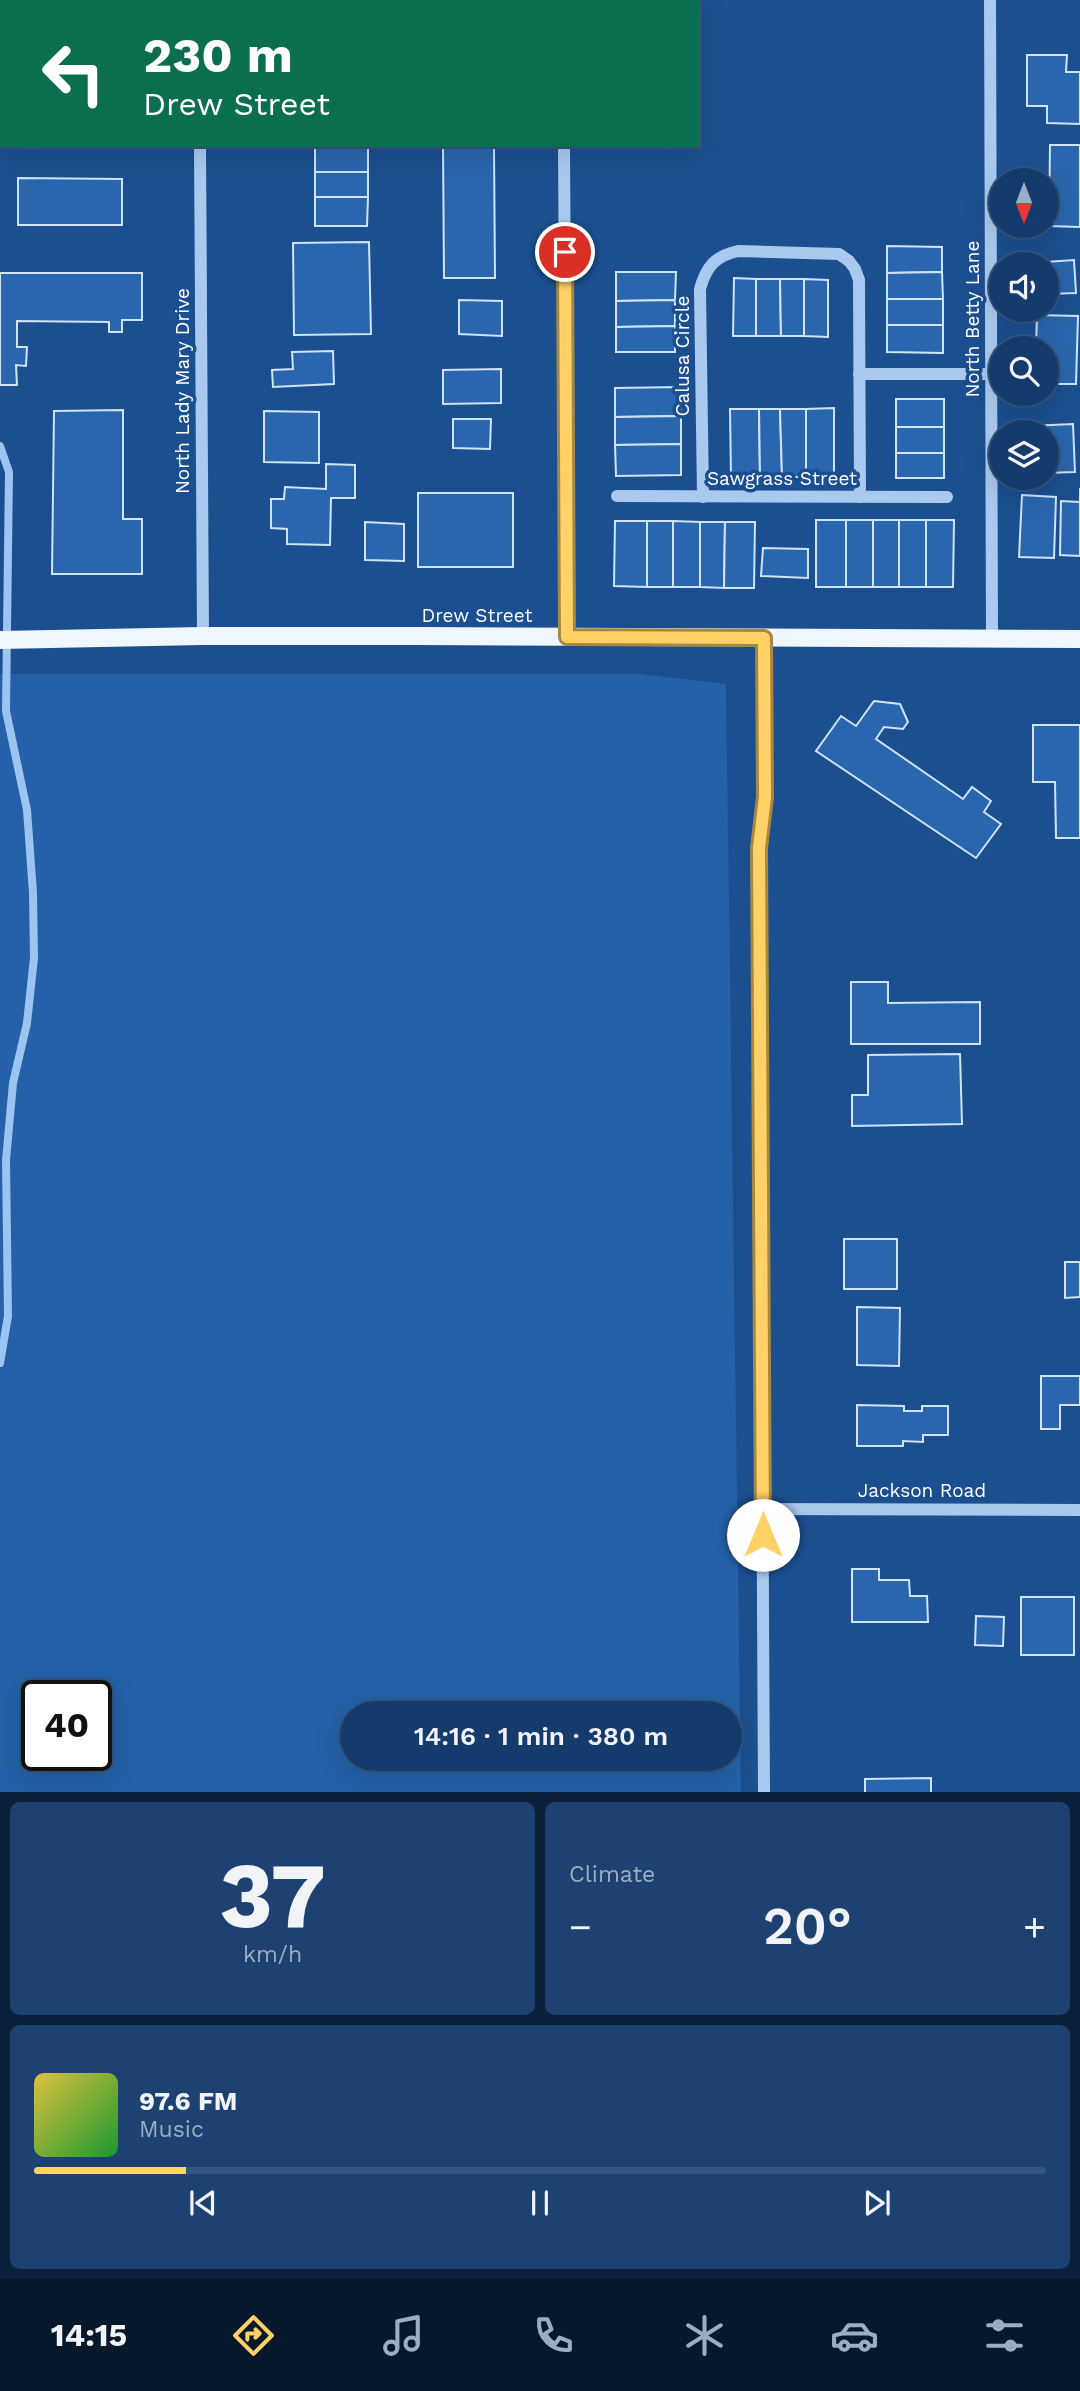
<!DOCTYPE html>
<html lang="en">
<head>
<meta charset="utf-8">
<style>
  :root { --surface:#143b6b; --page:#1d4271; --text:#f1f3f6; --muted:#9dadc1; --line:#33557e; --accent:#ffd166 }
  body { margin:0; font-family:"Work Sans",sans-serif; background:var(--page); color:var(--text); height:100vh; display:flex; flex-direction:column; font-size:26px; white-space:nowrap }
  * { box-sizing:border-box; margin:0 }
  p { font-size:23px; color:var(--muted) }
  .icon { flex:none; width:38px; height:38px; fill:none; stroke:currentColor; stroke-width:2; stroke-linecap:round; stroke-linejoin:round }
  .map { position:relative; height:1792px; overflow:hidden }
  .details { display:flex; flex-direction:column; gap:10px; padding:10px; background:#0b203b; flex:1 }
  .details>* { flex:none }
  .top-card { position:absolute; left:0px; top:0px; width:700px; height:147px; box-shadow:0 7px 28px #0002,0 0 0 2px var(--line); background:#0b6e4f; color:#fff; overflow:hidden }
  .needle { width:46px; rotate:180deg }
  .buttons { position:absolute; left:989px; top:168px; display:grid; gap:14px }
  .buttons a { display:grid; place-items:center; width:70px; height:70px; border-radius:50%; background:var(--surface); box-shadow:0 7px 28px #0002,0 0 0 2px var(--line); font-size:35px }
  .speed { position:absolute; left:21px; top:1680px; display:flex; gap:14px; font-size:35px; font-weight:700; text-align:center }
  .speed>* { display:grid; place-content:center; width:91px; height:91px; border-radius:50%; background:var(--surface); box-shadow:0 7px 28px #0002,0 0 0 2px var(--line); line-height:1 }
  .speed .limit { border:4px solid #111; border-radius:10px; background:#fff; color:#111 }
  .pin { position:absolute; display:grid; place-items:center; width:60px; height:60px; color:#fff; margin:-30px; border:4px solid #fff; border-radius:50%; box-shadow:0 2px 7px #0007 }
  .me { position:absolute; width:77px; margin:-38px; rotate:0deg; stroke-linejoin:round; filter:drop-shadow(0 0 5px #0008) }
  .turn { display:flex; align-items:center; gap:24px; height:147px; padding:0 28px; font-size:32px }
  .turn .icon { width:91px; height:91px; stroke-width:2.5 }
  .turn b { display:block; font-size:49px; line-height:60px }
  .big { font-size:52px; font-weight:600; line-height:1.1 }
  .details .card { flex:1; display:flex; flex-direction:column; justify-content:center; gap:10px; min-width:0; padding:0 24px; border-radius:10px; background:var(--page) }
  .details .dial { align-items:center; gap:0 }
  .dial b { font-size:91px; line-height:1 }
  .song { display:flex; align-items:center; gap:21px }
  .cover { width:84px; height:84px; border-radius:10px; background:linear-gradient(135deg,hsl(50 70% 55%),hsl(130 70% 35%)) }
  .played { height:7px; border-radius:4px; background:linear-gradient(90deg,var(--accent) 15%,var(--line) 15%) }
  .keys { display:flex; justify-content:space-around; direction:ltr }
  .heat { display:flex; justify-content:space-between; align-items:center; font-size:38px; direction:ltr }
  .details .tiles { flex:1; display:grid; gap:10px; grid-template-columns:1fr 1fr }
  .card:last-child { grid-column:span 2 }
  .trip { position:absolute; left:340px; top:1701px; width:402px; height:70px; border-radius:35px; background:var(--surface); box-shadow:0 7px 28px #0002,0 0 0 2px var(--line); font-weight:600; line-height:70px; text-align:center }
  .tabs { display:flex; height:112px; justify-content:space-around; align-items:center; background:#08182b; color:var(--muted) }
  .tabs .icon { width:49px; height:49px }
  .tabs .on { color:var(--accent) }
  .tabs b { font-size:32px; color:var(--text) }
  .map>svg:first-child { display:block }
  .green { fill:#2461a8; fill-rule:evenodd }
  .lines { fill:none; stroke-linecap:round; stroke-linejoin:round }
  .stream { stroke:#9cc4f0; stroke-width:8 }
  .building { fill:#2a66ad; stroke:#cfe3fa; stroke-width:2 }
  .minor { stroke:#a9c9ee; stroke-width:12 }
  .major { stroke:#f0f6ff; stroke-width:18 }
  .route-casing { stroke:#a68842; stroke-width:18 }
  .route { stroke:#ffd166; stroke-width:12 }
  .labels { text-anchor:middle; stroke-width:7; stroke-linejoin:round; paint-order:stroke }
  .street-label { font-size:19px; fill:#fff; stroke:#1b4f8f }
</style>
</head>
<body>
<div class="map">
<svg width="1080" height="1793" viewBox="0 0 1080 1793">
  <rect width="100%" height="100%" fill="#1b4f8f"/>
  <path class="green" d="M 0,674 L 641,674 L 726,684 L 741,1792 L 0,1792 ZM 37,1696 L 96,1696 L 96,1755 L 37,1755 ZM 730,1713 L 730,1759 L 352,1759 L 352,1713 Z"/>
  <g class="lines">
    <polyline class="stream" points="0,446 9,472 6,711 27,810 33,893 34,958 27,1023 13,1083 6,1160 8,1316 0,1363"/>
  </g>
  <g class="building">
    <polygon points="1027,55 1067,55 1066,72 1080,72 1080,124 1047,123 1047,106 1027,106"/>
    <polygon points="315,145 368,145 368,148 315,147"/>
    <polygon points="443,145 494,145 495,278 444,278"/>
    <polygon points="1050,145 1080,145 1080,227 1049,226"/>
    <polygon points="315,147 368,148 368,172 315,172"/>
    <rect x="315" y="172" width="53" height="25"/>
    <polygon points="18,178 122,179 122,225 18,225"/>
    <polygon points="315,197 368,197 367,226 315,226"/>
    <polygon points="369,242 371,334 294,335 293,243"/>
    <polygon points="887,246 942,247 942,272 887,273"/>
    <polygon points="1074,260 1076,293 1048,294 1046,262"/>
    <polygon points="616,272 676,272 675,300 616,301"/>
    <polygon points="942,272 943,299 887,299 887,273"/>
    <polygon points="0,273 142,273 142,320 122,320 122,332 109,332 109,322 17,321 17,347 27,347 26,366 16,365 17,385 0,385"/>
    <polygon points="734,278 756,279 756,336 733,336"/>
    <polygon points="756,279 780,279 781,336 756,336"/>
    <polygon points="780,279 804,279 804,336 781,336"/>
    <polygon points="804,279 828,280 828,337 804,336"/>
    <rect x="887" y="299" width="56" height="26"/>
    <polygon points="459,300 502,301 502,336 459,334"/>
    <polygon points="675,300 675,326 616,327 616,301"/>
    <polygon points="1037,315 1078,316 1076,384 1046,384 1046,348 1036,348"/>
    <polygon points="887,325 943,325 943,353 887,352"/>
    <polygon points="675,326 675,352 616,352 616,327"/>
    <polygon points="333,351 334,384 273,387 272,370 293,369 292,352"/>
    <polygon points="501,369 501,403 443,404 443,370"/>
    <polygon points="680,387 681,416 615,417 615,388"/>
    <rect x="896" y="399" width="48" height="28"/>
    <polygon points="834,408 834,477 806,477 806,409"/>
    <polygon points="730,409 759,409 760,477 731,477"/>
    <polygon points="759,409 780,409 782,477 760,477"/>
    <polygon points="780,409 806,409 806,477 782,477"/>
    <polygon points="123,410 123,519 142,519 142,574 52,574 54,411"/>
    <polygon points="264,411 319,412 319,463 264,462"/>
    <polygon points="681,416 681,444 615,445 615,417"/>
    <polygon points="453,419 491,419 490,449 453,448"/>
    <polygon points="1073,424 1075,472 1046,473 1046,432 1029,432 1029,426"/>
    <rect x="896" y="427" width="48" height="26"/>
    <polygon points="681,444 681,475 616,476 615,445"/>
    <rect x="896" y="453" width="48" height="25"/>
    <polygon points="326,464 355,465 355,498 331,498 330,545 287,544 287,529 271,528 271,499 284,499 285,487 326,489"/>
    <polygon points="1080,488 1080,556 1060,555 1061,501 1080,502"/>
    <rect x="418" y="493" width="95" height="74"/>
    <polygon points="1022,495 1056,497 1054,558 1019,557"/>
    <rect x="816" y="520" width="30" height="67"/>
    <rect x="846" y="520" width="27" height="67"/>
    <rect x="873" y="520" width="26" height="67"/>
    <rect x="899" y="520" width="27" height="67"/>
    <polygon points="926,520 954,520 953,587 926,587"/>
    <polygon points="615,521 647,521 647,587 614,586"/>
    <rect x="647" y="521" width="26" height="66"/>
    <polygon points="673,521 700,522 700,587 673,587"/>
    <polygon points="365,522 404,524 404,561 365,560"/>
    <polygon points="700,522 725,522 724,588 700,587"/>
    <polygon points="725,522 755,522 754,588 724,588"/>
    <polygon points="763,548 808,549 808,578 761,576"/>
    <polygon points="874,701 900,704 908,722 903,729 884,727 876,739 963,799 972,787 991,801 984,812 1001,824 976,858 816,751 841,716 856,726"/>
    <polygon points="1033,725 1080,725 1080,838 1056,838 1055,782 1033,782"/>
    <polygon points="851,982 888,982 888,1003 980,1002 980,1044 851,1044"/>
    <polygon points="960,1054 962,1124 852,1126 852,1095 868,1095 868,1055"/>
    <rect x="844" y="1239" width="53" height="50"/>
    <polygon points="1065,1262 1080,1262 1080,1297 1065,1298"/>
    <polygon points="857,1307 900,1308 899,1366 857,1365"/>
    <polygon points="1041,1376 1080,1376 1080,1405 1060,1405 1060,1429 1041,1429"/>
    <polygon points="857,1405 904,1406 904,1411 922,1411 922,1406 948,1406 948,1435 923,1435 923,1442 903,1441 903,1446 857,1446"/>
    <polygon points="852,1569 879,1569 879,1580 909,1580 910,1596 927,1596 928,1622 852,1622"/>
    <rect x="1021" y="1597" width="53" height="58"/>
    <polygon points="976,1616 1004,1617 1003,1646 975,1645"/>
    <polygon points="931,1778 931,1793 865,1793 865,1779"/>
  </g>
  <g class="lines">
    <g class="minor">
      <polyline points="199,0 199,2"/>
      <polyline points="563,0 563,2"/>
      <polyline points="990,0 992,639"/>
      <polyline points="200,145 203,636"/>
      <polyline points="564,145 567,637"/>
      <polyline points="859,374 991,374"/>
      <polyline points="617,496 947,497"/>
      <path d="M 703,497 L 700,289 C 706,267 715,256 738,251 L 839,254 L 849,261 L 855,269 L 859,280 L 860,497"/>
      <polyline points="763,1509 1080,1510"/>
      <polyline points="764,1793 759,848 765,797 764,638"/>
    </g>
    <polyline class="major" points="0,640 203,636 417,636 1080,639"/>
  </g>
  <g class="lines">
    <defs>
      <polyline id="route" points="565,252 567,637 764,638 765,797 759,848 763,1535"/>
    </defs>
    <use href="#route" class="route-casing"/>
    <use href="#route" class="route"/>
  </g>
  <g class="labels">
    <g class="street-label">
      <text transform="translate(972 319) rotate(-90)" y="7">North Betty Lane</text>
      <text transform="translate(682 356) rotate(-90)" y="7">Calusa Circle</text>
      <text transform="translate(182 391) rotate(-90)" y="7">North Lady Mary Drive</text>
      <text x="782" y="485">Sawgrass Street</text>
      <text x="477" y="622">Drew Street</text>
      <text x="922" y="1497">Jackson Road</text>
    </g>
  </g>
</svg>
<div class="buttons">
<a><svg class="needle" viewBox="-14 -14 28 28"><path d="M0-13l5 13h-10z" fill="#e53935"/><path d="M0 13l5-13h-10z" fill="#9dadc1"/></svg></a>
<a><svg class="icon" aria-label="sound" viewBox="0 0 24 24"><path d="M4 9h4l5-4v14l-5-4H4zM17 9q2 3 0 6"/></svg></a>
<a><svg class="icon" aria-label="search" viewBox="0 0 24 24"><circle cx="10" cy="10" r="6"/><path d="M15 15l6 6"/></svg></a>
<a><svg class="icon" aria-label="layers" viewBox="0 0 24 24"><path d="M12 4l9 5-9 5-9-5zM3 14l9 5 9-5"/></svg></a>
</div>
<div class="speed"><div class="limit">40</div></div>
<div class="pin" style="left:565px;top:252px;background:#d93025"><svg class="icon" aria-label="arrive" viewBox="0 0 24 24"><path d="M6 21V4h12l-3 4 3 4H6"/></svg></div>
<svg class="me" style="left:763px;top:1535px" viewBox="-20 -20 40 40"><circle r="19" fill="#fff"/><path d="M0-13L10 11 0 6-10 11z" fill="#ffd166"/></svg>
<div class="trip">14:16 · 1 min · 380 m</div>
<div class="top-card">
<div class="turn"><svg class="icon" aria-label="left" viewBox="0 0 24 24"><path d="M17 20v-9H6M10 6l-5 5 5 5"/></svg><div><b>230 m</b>Drew Street</div></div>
</div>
</div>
<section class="details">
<div class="tiles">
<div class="card dial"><b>37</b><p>km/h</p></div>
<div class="card"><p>Climate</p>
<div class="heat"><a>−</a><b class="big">20°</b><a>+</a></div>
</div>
<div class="card">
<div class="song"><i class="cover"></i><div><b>97.6 FM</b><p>Music</p></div></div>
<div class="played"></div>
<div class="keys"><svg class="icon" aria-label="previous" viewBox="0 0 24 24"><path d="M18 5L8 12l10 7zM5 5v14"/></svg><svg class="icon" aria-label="pause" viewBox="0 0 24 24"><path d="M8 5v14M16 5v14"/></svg><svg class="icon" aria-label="next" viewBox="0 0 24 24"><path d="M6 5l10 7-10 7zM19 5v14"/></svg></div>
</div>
</div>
</section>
<nav class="tabs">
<b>14:15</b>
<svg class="icon on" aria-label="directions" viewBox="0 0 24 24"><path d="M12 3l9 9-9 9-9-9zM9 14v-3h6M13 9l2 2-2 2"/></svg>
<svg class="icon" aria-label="music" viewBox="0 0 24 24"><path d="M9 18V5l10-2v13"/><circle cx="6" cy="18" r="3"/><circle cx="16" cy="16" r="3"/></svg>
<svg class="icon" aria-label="phone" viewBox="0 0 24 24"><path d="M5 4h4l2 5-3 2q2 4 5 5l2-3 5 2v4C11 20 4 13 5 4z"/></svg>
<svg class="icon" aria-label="climate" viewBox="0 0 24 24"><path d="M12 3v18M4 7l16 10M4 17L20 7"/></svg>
<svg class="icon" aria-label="car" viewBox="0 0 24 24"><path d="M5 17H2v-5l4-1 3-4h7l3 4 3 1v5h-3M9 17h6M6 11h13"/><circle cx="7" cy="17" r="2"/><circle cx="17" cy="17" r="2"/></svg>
<svg class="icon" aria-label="filters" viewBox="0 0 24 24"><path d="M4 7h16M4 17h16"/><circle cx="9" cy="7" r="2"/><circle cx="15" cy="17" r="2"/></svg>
</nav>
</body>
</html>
